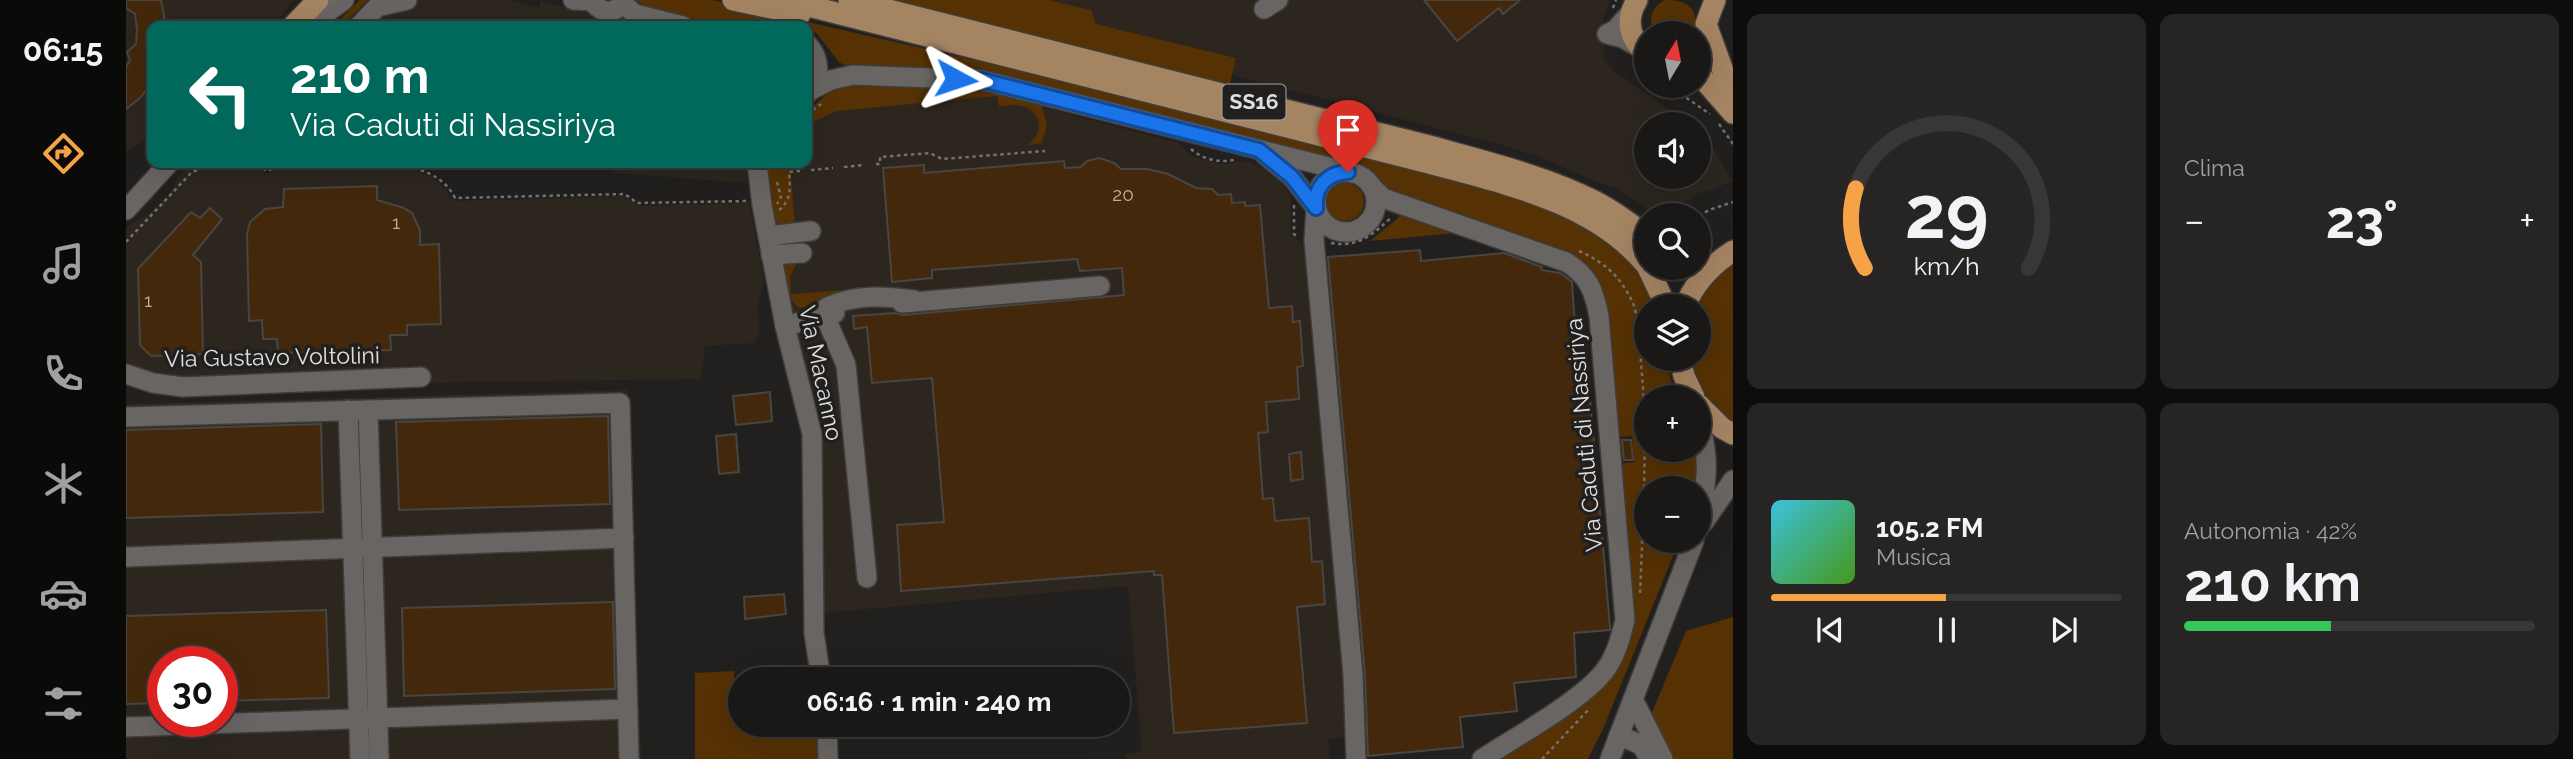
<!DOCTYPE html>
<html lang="it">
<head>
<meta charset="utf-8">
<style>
  :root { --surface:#1a1816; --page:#272523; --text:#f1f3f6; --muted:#9fa0a1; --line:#383735; --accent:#f6a247 }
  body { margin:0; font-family:Raleway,sans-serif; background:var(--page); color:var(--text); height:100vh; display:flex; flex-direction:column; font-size:26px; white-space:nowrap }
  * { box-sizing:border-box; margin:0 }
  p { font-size:23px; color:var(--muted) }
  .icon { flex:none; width:38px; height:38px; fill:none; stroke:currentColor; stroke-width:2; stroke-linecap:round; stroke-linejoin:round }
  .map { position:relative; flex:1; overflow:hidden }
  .drawer { display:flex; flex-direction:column; gap:14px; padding:14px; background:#0e0d0c; width:840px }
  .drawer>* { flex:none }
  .hud { position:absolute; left:21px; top:21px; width:665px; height:147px; border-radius:14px; box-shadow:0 7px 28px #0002,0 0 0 2px var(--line); background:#00695c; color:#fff; overflow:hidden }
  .needle { width:46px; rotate:10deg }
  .controls { position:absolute; left:1508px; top:21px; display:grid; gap:14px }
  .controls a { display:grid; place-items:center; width:77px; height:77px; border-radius:50%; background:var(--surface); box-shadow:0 7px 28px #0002,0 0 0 2px var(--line); font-size:35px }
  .speed { position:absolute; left:21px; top:646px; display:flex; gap:14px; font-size:35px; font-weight:700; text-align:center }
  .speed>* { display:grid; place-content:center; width:91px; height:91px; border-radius:50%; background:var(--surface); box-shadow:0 7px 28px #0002,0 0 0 2px var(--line); line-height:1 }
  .speed .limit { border:10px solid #d22; background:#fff; color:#111 }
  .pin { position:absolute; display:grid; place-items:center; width:60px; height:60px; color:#fff; margin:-72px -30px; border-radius:50% 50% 50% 0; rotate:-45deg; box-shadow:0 0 7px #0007 }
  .pin .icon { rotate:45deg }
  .me { position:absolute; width:77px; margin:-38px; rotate:95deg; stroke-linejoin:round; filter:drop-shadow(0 0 5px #0008) }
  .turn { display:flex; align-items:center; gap:24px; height:147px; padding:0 28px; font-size:32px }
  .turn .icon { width:91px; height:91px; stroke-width:2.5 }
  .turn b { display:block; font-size:49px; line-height:60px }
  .big { font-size:52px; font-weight:700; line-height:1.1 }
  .drawer .card { flex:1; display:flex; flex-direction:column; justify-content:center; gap:10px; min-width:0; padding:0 24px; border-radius:14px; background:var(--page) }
  .drawer .dial { align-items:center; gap:0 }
  .dial svg { height:182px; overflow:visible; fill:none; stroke:var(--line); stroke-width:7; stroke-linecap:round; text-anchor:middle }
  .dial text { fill:var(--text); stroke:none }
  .song { display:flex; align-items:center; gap:21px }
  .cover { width:84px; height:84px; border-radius:10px; background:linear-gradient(135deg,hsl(190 70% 55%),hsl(100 70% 35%)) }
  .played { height:7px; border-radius:4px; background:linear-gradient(90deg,var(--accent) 50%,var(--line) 50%) }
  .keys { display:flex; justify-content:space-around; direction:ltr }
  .heat { display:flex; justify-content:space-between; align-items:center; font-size:38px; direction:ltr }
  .charge { height:10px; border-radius:5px; background:linear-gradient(90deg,#34c759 42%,var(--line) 0) }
  .drawer .tiles { flex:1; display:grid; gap:14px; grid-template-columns:repeat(2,1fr) }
  .trip { position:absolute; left:602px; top:667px; width:402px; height:70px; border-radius:35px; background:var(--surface); box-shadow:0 7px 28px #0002,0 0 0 2px var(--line); font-weight:700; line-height:70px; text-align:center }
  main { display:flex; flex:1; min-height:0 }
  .tabs { display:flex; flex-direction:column; width:126px; justify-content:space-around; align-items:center; background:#0a0a09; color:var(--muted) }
  .tabs .icon { width:49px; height:49px }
  .tabs .selected { color:var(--accent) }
  .tabs b { font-size:32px; color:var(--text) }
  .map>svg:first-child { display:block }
  .built { fill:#2c261f; fill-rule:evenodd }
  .green { fill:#553104 }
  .building { fill:#43280b; stroke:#484543; stroke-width:2 }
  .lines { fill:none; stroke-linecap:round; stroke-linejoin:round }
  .minor-casing { stroke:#3e3d3b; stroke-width:22 }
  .major-casing { stroke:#3e3d3b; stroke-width:24 }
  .path { stroke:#73716f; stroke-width:2.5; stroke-dasharray:3.5 3.5; stroke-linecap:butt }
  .minor { stroke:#686563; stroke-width:19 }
  .major { stroke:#a58462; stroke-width:21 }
  .route-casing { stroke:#114b97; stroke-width:18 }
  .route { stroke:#1a73e8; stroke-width:12 }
  .labels { text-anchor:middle; stroke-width:7; stroke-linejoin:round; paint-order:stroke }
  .number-label { font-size:19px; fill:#bab1a9 }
  .shield { fill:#22201e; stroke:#a8a6a4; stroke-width:2 }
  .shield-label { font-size:21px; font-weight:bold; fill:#e1dfde }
  .street-label { font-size:23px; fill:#e1dfde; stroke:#22201e }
</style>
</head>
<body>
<main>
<nav class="tabs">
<b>06:15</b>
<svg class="icon selected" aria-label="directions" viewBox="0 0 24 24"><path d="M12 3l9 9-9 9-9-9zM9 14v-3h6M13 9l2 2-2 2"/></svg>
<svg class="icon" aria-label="music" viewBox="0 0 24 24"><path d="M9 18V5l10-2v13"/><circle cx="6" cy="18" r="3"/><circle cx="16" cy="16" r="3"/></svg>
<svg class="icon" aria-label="phone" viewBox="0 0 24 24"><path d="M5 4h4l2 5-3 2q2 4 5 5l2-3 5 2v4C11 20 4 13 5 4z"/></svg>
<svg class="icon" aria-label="climate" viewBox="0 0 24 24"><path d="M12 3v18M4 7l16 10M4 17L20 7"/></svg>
<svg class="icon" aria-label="car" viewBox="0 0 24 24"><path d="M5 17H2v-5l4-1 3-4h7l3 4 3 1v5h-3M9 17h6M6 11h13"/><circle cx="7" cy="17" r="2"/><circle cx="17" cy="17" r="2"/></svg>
<svg class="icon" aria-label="filters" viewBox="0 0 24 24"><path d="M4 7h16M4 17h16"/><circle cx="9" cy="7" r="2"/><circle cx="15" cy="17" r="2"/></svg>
</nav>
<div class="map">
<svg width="1607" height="759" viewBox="0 0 1607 759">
  <rect width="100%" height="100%" fill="#22201e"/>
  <g class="built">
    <polygon points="0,0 169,0 146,26 26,26 26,134 0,153"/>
    <polygon points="242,0 381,0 414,8 414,1 513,26 215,26"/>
    <polygon points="922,0 1484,0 1477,17 1478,59 1486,70 1564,124 1521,124 1521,177 1573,177 1573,132 1581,139 1607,181 1572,194 1557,204 1547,215 1531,215 1489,187 1476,184 1409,155 1365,142 1106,75 1110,58 969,24 965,10"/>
    <polygon points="724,80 914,101 918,108 1053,143 1068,157 1099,165 1113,161 1124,162 1138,169 1157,183 1165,198 1165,232 1167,237 1199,257 1294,250 1296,261 1386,253 1389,274 1427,272 1442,276 1446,282 1450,341 1459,341 1485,630 1448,633 1450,677 1388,683 1391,711 1334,717 1337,747 1242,756 1238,759 1220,737 1202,739 1204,759 1000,759 999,754 1016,751 1002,586 695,613 672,340 638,163 681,163 681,109 692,102 704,88"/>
    <polygon points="68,163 83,163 89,171 129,170 141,174 158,167 281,168 306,177 318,187 327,201 499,196 511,206 623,203 638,283 632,304 633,335 629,343 579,346 575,379 340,382 63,393 0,381 0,229 11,220 22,216 45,192 52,177"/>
    <polygon points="489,163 618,163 622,183 488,173"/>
    <path d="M 502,390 L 515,759 L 0,759 L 0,404 ZM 37,662 L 96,662 L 96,721 L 37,721 Z"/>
  </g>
  <g class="green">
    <polygon points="234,0 242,0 215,26 207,26"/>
    <polygon points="509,0 586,0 861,63 1298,170 1405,202 1449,220 1493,250 1515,276 1531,306 1521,306 1521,359 1540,359 1547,389 1551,397 1521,397 1521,450 1573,450 1573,488 1521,488 1521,541 1553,541 1477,729 1462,759 1369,759 1494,664 1506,636 1508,619 1492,464 1508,462 1506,436 1491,437 1476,288 1465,271 1259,190 1237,172 1222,165 865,74 720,66 713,62 691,34 681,26 664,23 642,26 594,26 519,6"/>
    <polygon points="756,0 922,0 965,10 970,24 1110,58 1103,88 849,24 823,14"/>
    <path d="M 1539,0 C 1561,0 1576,9 1566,33 L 1528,33 C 1522,19 1525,7 1539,0 Z"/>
    <path d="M 716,81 L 865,88 L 914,101 L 921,124 L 916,143 L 902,145 C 916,136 917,115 901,108 C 893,103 882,106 873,106 L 871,96 L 711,111 L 681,125 L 681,109 C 695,103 703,89 716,81 Z"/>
    <polygon points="638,163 664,163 669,226 655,227 649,220"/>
    <circle cx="1219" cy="202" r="19"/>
    <polygon points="1277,211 1340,232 1244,241 1271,219"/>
    <path d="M 670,258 L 670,265 L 664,276 L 665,294 L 732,289 C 714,297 691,312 672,307 C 660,296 654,275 660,260 Z"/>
    <path d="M 1607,262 L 1607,422 C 1583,408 1572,384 1563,359 L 1573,359 L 1573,306 L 1569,306 L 1584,280 Z"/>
    <polygon points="1607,617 1607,759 1546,759 1525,715 1560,631"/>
    <polygon points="608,671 609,724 694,725 695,759 569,759 569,673"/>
  </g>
  <g class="building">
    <polygon points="0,0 35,0 40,26 26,26 26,82 14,98 0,109 0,67 4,60 1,52 10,44 11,30 9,14 0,8"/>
    <polygon points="1298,0 1394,0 1377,14 1373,8 1331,41"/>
    <polygon points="973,158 988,163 995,169 1021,169 1042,174 1070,188 1086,189 1092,195 1105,194 1106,203 1119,202 1119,206 1134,205 1143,308 1166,306 1167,322 1174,321 1177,366 1171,367 1173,399 1140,402 1142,432 1132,433 1137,499 1147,498 1149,521 1183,518 1186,562 1196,561 1199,604 1171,607 1181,723 1048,733 1036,575 1028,575 1028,571 775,591 771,525 818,522 806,378 746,383 741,327 728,329 727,316 770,313 777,315 998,295 996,268 954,271 951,259 806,270 806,278 766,282 757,168 798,165 798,173 938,161 939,168 955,167 961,161"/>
    <polygon points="251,186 251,200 278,208 286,213 294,230 294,245 313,244 315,324 281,325 281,335 264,335 265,350 152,353 151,339 137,339 136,320 123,321 121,235 124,222 139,209 157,207 158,189"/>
    <polygon points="84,208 96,219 67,255 75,262 77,354 25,356 14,345 12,269 65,212 74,218"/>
    <polygon points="1294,250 1295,261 1378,253 1416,267 1415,270 1434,273 1446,282 1450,342 1459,341 1484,627 1484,630 1448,633 1450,677 1388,683 1391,711 1334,717 1337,747 1242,756 1239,674 1202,257"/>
    <polygon points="644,392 646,421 610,425 607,396"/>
    <polygon points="482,416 484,504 273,510 270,422"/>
    <polygon points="195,424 197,512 0,518 0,430"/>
    <polygon points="610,434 613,472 593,474 590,436"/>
    <polygon points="1496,440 1505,440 1507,460 1498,460"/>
    <polygon points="1175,452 1177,479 1165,481 1163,454"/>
    <polygon points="658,594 660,614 619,619 618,597"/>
    <polygon points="487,602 489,689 278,696 276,608"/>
    <polygon points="200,610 203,698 96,701 96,662 37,662 37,703 0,704 0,616"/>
  </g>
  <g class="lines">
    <defs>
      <g id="minor">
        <polyline points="447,0 466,1"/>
        <path d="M 466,0 C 474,15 491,15 498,0"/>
        <polyline points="497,4 509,14 557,26"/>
        <polyline points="1138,9 1152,0"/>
        <polyline points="1505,12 1490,29 1481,34 1497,38 1514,48"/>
        <polyline points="183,26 218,0"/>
        <polyline points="233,26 251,7 281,0"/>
        <path d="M 681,44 C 695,58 695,79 682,93"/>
        <polyline points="685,90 705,80 727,75 856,80 1227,173"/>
        <polyline points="1139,155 1166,177 1190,208"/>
        <polyline points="631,163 636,205 659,326 686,434 688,633 695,679"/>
        <circle cx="1220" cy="202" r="30"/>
        <path d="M 1245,186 L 1257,198 L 1440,262 C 1463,276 1468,291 1473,316 L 1499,620 C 1495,636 1491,652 1482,666 C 1463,697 1389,737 1356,759"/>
        <polyline points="0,210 43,163"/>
        <polyline points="1190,210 1188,240 1227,675 1230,759"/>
        <polyline points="642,236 685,231"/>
        <polyline points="645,255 676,253"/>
        <polyline points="776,303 974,286"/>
        <polyline points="659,326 709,313"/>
        <polyline points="0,374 27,383 57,387 295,377"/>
        <polyline points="222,410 234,759"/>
        <polyline points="242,410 253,759"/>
        <polyline points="0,417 494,403 503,759"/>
        <path d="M 1573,421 C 1585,460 1580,484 1573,523"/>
        <polyline points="1578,522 1607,480"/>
        <polyline points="0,557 498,538"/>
        <path d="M 741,578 L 720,365 L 699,316 L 701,307 C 729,294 759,296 788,300"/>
        <polyline points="1507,699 1537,759"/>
        <polyline points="701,724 702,759"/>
        <polyline points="0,727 502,709"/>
        <polyline points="1493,735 1515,745 1524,759"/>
        <polyline points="1484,759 1568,541"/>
      </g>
      <g id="major">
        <polyline points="607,0 674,14"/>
        <path d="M 659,0 L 1303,163 C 1379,184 1469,202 1521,266"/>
        <path d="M 723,0 L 1311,148 C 1363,163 1418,176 1466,200 C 1486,209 1503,223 1521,236"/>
        <path d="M 1511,0 C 1499,20 1503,39 1521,54"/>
        <polyline points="1589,0 1580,24 1601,82 1607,91"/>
        <polyline points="167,26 192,0"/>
        <polyline points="1573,74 1607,113"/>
        <polyline points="1522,268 1540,306"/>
        <path d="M 1559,306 C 1569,282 1585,265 1607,251"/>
        <polyline points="1554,359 1558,376 1568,397"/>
        <polyline points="1573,405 1596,428 1607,434"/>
      </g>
    </defs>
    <use href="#minor" class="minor-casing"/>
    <use href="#major" class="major-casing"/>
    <g class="path">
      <polyline points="1487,8 1490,0"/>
      <polyline points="1543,86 1584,114"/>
      <polyline points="681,114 698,102"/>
      <polyline points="1593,124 1607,144"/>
      <path d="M 1065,149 C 1076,159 1093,163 1108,160"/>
      <polyline points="750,164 754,164 754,157 804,153 816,159 919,151"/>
      <polyline points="718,167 738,165"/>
      <polyline points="685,170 707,168"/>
      <polyline points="651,182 655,197 651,204"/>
      <polyline points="1168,205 1168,234 1172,238"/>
      <path d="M 653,210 C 666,200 664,186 663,172 L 674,171"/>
      <polyline points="1573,216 1583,210 1607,202"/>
      <path d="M 0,242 L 65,173 C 82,162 125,162 142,171 L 152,165 L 266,164 C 291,167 317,174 329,198 L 499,194 L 511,203 L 621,201"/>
      <path d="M 1205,243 C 1233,248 1247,234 1266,217"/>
      <path d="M 1453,251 C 1478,262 1494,276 1506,301 C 1512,313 1511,331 1513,344 C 1523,427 1517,512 1514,596"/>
      <polyline points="1416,759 1464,708"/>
    </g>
    <use href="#minor" class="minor"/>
    <use href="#major" class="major"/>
  </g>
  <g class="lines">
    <defs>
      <path id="route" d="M 830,79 L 856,80 L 1133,150 L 1166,177 L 1190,208 C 1188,187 1201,173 1222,172"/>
    </defs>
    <use href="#route" class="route-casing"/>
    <use href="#route" class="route"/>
  </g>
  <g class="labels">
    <g class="number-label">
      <text x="997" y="201">20</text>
      <text x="270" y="229">1</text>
      <text x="22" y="307">1</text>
    </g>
    <rect class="shield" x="1096.5" y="84.5" width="63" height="35" rx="5"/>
    <g class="shield-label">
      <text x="1128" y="109">SS16</text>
    </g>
    <g class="street-label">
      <text transform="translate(146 357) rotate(-1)" y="8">Via Gustavo Voltolini</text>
      <text transform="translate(695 373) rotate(78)" y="8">Via Macanno</text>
      <text transform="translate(1458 435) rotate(-95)" y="8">Via Caduti di Nassiriya</text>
    </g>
  </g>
</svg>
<div class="controls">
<a><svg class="needle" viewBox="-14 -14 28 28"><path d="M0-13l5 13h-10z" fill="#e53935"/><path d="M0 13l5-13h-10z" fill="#9fa0a1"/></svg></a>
<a><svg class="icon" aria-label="sound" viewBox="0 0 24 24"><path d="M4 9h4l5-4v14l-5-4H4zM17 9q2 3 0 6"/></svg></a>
<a><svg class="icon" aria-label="search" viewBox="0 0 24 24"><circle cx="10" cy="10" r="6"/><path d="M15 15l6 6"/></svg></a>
<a><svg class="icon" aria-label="layers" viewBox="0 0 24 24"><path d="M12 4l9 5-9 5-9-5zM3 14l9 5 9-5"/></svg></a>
<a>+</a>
<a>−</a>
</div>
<div class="speed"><div class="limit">30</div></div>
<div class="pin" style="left:1222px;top:172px;background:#d93025"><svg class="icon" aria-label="arrive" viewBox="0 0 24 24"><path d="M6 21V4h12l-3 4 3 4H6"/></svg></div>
<svg class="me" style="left:830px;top:79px" viewBox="-20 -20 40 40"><path d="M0-17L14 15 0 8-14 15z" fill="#1a73e8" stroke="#fff" stroke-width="4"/></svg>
<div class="trip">06:16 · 1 min · 240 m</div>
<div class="hud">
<div class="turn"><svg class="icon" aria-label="left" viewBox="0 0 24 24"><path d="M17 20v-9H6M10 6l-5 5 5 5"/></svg><div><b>210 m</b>Via Caduti di Nassiriya</div></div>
</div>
</div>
<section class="drawer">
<div class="tiles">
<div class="card dial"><svg viewBox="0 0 100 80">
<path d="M14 69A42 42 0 1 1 86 69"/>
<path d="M14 69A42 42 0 0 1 10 34" stroke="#f6a247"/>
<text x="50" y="56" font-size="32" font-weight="700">29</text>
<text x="50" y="72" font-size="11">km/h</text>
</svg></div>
<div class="card"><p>Clima</p>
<div class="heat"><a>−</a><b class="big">23°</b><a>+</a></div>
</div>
<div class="card">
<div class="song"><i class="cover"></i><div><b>105.2 FM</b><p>Musica</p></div></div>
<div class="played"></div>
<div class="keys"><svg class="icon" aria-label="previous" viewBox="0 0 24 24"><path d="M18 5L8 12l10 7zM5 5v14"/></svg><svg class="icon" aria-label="pause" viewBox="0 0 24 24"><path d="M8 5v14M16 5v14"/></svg><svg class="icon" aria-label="next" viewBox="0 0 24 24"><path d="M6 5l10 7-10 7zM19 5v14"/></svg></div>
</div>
<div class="card"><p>Autonomia · 42%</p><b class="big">210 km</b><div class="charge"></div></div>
</div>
</section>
</main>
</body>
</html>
